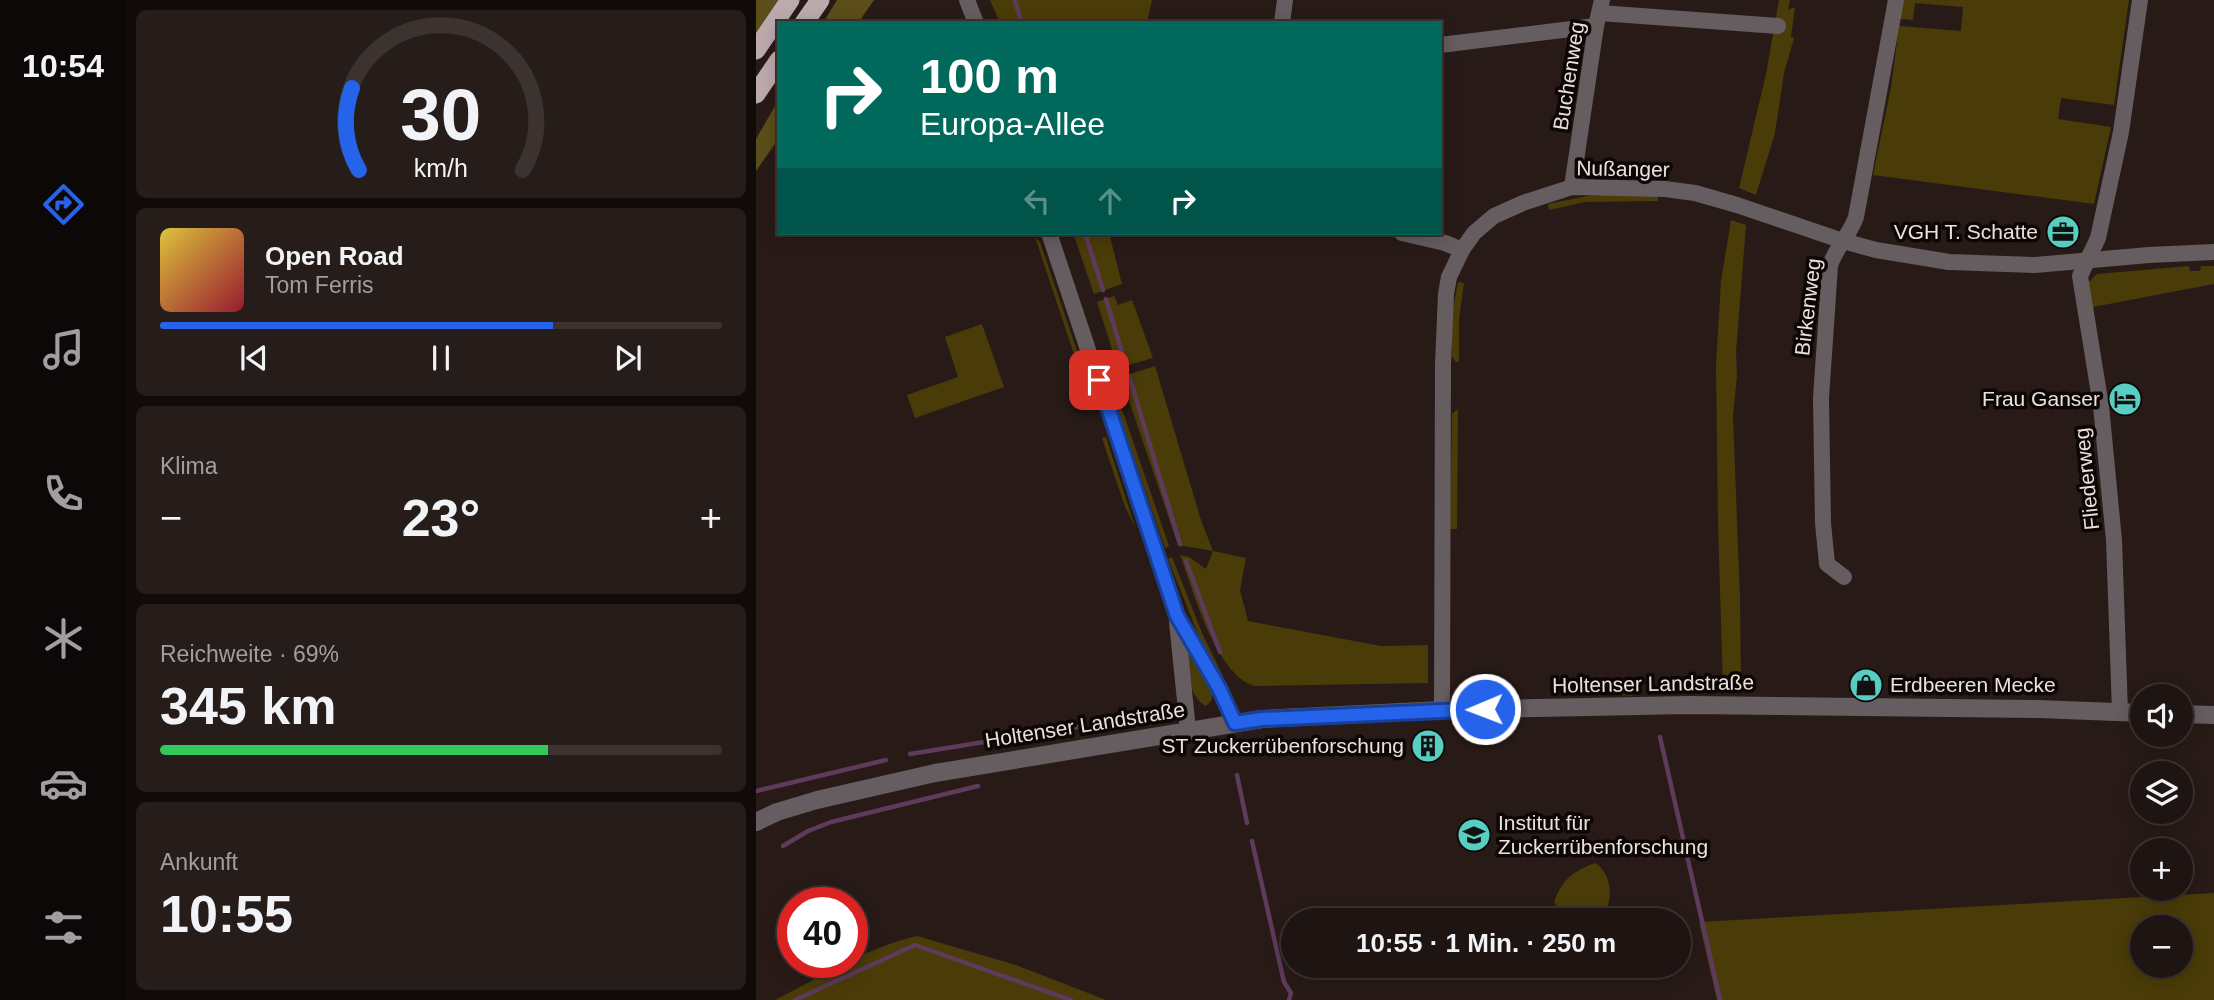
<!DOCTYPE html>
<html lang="de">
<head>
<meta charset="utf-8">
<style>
  :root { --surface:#1e1411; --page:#261d1a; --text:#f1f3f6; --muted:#a19e9f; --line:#3c3331; --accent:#2563eb }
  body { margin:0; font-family:Helvetica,sans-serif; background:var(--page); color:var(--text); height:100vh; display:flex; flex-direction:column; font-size:26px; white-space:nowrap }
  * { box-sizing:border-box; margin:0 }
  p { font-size:23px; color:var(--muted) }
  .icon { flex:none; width:38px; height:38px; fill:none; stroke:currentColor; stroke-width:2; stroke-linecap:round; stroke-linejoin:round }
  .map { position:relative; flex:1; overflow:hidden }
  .side { display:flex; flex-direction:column; gap:10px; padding:10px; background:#100b09; width:630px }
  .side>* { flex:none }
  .banner { position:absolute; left:21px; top:21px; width:665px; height:214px; border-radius:0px; box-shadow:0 4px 18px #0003,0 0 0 2px var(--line); background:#00695c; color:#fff; overflow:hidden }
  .tools { position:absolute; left:1374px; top:684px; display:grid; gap:14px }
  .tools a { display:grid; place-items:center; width:63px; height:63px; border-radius:50%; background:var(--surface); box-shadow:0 4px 18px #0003,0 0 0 2px var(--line); font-size:35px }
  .speed { position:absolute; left:21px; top:887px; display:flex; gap:14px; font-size:35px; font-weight:700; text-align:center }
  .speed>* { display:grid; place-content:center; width:91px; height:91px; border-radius:50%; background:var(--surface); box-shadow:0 4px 18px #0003,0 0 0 2px var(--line); line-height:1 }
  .speed .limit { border:10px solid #d22; background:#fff; color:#111 }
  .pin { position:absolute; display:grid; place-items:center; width:60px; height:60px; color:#fff; margin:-30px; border-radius:14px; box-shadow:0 4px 10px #0006 }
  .me { position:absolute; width:77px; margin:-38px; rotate:269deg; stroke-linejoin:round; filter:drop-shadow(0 0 5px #0008) }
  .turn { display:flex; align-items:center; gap:24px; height:147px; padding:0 28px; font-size:32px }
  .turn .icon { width:91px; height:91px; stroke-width:2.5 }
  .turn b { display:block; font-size:49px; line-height:60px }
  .lanes { display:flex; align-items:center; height:66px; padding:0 28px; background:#0003; justify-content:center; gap:35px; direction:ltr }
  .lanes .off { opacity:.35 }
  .big { font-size:52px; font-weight:600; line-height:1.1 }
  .side .widget { flex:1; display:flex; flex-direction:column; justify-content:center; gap:10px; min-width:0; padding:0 24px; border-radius:10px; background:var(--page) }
  .side .dial { align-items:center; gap:0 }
  .dial svg { height:182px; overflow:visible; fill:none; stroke:var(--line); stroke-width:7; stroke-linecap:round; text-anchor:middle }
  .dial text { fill:var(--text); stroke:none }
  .song { display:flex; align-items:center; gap:21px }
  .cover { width:84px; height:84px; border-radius:10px; background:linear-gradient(135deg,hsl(50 70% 55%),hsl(350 70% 35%)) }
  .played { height:7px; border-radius:4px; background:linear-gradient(90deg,var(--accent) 70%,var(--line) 70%) }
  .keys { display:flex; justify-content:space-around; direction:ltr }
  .heat { display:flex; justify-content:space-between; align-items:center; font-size:38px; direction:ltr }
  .charge { height:10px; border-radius:5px; background:linear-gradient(90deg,#34c759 69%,var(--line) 0) }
  .trip { position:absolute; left:525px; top:908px; width:410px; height:70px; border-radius:35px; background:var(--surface); box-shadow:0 4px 18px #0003,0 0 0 2px var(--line); font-weight:600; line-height:70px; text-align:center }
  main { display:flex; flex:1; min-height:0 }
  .tab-bar { display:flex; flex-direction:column; width:126px; justify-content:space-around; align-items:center; background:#0c0807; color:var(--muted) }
  .tab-bar .icon { width:49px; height:49px }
  .tab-bar .current { color:var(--accent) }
  .tab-bar b { font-size:32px; color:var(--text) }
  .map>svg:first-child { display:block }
  .green { fill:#4a3c08; fill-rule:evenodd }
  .forest { fill:#5c4e1b }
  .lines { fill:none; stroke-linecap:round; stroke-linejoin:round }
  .stream { stroke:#5e3a5b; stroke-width:4.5 }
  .minor { stroke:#655d5f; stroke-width:16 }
  .tertiary { stroke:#655d5f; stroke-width:18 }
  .trunk { stroke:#bcaaae; stroke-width:19 }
  .route-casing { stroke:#184099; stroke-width:18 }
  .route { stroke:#2563eb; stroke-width:12 }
  .labels { text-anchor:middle; stroke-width:7; stroke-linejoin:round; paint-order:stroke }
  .street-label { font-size:21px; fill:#ebe0dd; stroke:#0c0605 }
  .poi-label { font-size:21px; fill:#ebe0dd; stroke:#0c0605; text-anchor:end }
</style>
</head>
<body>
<main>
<nav class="tab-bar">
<b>10:54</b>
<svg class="icon current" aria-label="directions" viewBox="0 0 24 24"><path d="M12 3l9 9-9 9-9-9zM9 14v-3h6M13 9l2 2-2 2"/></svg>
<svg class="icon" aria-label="music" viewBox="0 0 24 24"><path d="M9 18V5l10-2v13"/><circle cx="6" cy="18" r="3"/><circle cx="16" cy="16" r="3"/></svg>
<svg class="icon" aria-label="phone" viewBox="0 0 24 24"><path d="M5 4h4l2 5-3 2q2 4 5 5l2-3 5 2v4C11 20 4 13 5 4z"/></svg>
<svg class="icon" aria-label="climate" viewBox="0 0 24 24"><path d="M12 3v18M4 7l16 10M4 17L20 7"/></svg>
<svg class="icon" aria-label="car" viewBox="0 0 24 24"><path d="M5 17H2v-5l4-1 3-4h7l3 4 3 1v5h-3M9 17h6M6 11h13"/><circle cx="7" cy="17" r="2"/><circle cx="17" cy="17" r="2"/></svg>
<svg class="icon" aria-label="filters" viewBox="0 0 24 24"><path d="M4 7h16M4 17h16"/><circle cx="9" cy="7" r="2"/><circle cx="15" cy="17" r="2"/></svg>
</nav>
<section class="side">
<div class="widget dial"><svg viewBox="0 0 100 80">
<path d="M14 69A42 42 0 1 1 86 69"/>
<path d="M14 69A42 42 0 0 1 11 33" stroke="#2563eb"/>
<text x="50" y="56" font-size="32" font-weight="700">30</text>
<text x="50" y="72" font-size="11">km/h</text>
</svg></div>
<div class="widget">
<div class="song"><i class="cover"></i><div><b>Open Road</b><p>Tom Ferris</p></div></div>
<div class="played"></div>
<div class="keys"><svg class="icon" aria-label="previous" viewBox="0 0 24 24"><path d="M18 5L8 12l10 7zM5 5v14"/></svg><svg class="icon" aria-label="pause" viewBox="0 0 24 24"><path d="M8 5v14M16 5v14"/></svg><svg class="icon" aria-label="next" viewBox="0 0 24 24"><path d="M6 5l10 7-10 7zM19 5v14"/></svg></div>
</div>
<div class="widget"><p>Klima</p>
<div class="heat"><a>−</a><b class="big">23°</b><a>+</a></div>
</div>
<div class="widget"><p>Reichweite · 69%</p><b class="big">345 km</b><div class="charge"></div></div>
<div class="widget"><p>Ankunft</p><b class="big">10:55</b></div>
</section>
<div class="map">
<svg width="1458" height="1000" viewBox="0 0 1458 1000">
  <rect width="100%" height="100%" fill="#281a17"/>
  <g class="green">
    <polygon points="234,0 396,0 391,23 244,23"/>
    <polygon points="1023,0 1034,0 1032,10 1039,7 1035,37 1038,38 1028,73 1019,133 1000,195 983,188 1010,74"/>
    <polygon points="1147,0 1373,0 1358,105 1305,98 1302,119 1355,127 1338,204 1117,175 1135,87 1143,26 1205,31 1207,7 1159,3 1157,20 1144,19"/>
    <polygon points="869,194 902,195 902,201 829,202 793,210 792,204 832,196"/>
    <polygon points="975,220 990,225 980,352 981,376 977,416 984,597 985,687 967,687 962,524 960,365 965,281"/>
    <polygon points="317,233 353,233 366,284 338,294"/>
    <polygon points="279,237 284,242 332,383 328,384"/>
    <polygon points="1433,266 1434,271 1444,271 1445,266 1458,266 1458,284 1337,307 1333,282 1341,274"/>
    <polygon points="702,282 708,283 703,319 703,362 700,362 696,357 696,314"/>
    <polygon points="358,296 362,305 376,300 397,358 362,368 341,302"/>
    <polygon points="226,324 248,387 159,418 151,395 202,377 189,337"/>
    <path d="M 399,366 L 445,520 L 457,551 L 490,558 L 484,590 L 492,621 L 625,646 L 672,645 L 672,683 L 498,686 C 459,673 438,592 424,555 L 433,557 L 450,569 L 457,551 L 422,545 L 365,377 Z"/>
    <polygon points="357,383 413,546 409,548 353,384"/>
    <polygon points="702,409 701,529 694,529 696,414"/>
    <polygon points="350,437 380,530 368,504 346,438"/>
    <polygon points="416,557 446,633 467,676 464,678 442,634 412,559"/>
    <path d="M 430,639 L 456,693 L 456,700 L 450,706 C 429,695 432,660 430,639 Z"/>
    <polygon points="813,685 855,685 876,690 876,696 813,689"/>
    <path d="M 839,863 C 857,873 861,911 838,919 C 830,922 819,921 810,920 L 805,916 L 798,902 C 806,880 817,871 839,863 Z"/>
    <path d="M 1458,893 L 1458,1000 L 961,1000 L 943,922 ZM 1386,928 L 1424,928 L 1424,966 L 1386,966 Z"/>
    <path d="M 161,936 L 260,965 L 350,1000 L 19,1000 C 63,978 114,946 161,936 Z"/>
  </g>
  <g class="forest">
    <polygon points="0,0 24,0 0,35"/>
    <polygon points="81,0 118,0 102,23 67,23"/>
    <polygon points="23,99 23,138 0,171 0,139"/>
  </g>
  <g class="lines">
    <g class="stream">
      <polyline points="259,2 266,23"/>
      <polyline points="329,233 347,290"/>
      <polyline points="350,299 370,366"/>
      <polyline points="373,376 424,544"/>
      <polyline points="430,561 464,652"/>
      <polyline points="904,737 964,1000"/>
      <polyline points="154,754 327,726"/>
      <polyline points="481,775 491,823"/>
      <polyline points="0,791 130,760"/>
      <polyline points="496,841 528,982 535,993 533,1000"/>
      <polyline points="27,846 52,831 75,822 222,786"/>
      <polyline points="39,1000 159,945 315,1000"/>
    </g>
    <g class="minor">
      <polyline points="211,0 220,23"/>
      <polyline points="844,13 1022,26"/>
      <polyline points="526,23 529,0"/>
      <polyline points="684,45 840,26"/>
      <polyline points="816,187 840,26 846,0"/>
      <polyline points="293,233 421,616 463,688 479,723"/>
      <polyline points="646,233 689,243 706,250"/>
      <path d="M 1088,577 L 1071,564 L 1067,523 L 1065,398 L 1074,266 C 1079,248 1094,235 1100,217 L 1140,0"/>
      <polyline points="421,622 432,730"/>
      <polyline points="686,710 687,364 690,294 693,277 706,250 718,233 738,216 767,203 816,187 909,189 939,193 981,205 1087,241 1120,250 1193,262 1279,265 1393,255 1458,252"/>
      <polyline points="1364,712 1358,540 1345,406 1324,276 1342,238 1365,132 1384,0"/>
    </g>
    <g class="tertiary">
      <polyline points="1424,714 1458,715"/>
      <polyline points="0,822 21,812 61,800 179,773 506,719 686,710 932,705 1282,709 1386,713"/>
    </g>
    <g class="trunk">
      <polyline points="48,23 64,0"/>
      <polyline points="0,50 34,0"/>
      <polyline points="0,94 23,60"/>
    </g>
  </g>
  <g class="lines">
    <defs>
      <polyline id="route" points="343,380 421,616 463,688 479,723 506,719 729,709"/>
    </defs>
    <use href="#route" class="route-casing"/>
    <use href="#route" class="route"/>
  </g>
  <defs>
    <symbol id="office-disc" viewBox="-11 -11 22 22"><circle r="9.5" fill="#57cec1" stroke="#0c0605"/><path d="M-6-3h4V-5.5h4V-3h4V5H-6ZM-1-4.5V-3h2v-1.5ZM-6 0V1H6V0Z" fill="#111"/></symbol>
    <symbol id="hotel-disc" viewBox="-11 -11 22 22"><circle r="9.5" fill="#57cec1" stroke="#0c0605"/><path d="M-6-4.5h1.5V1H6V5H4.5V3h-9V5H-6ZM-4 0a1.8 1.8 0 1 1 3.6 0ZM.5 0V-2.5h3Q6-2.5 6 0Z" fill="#111"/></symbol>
    <symbol id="shop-disc" viewBox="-11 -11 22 22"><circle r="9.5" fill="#57cec1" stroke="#0c0605"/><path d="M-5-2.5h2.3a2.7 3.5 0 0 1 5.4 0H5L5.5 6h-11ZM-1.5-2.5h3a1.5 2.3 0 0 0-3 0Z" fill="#111"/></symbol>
    <symbol id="building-disc" viewBox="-11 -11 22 22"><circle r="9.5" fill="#57cec1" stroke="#0c0605"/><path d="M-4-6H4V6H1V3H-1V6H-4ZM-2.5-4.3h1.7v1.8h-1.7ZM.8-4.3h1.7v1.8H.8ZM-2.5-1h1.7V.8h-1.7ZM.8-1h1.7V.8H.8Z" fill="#111"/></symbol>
    <symbol id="university-disc" viewBox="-11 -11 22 22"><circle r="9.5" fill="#57cec1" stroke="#0c0605"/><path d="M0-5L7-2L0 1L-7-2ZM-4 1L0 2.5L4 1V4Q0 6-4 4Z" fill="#111"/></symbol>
  </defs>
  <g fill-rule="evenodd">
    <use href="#office-disc" x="1288" y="213" width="38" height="38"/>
    <use href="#hotel-disc" x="1350" y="380" width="38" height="38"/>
    <use href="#shop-disc" x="1091" y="666" width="38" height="38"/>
    <use href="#building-disc" x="653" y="727" width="38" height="38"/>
    <use href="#university-disc" x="699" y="816" width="38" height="38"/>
  </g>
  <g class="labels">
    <g class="street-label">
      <text transform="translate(813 76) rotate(-81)" y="7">Buchenweg</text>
      <text transform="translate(867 169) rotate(1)" y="7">Nußanger</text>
      <text transform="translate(1052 307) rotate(-83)" y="7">Birkenweg</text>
      <text transform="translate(1331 479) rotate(-96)" y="7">Fliederweg</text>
      <text transform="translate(897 684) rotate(-1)" y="7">Holtenser Landstraße</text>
      <text transform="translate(329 725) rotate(-9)" y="7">Holtenser Landstraße</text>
    </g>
    <g class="poi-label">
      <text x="1282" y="239">VGH T. Schatte</text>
      <text x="1344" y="406">Frau Ganser</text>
      <text x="1134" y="692" text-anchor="start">Erdbeeren Mecke</text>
      <text x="648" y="753">ST Zuckerrübenforschung</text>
      <text x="742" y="830" text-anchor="start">Institut für<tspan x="742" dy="24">Zuckerrübenforschung</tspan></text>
    </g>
  </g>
</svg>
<div class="tools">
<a><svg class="icon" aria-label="sound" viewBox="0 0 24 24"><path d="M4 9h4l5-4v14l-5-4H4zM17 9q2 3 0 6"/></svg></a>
<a><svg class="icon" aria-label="layers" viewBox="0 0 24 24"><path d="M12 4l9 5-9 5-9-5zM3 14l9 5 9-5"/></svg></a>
<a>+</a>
<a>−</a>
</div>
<div class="speed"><div class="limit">40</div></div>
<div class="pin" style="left:343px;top:380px;background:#d93025"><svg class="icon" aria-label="arrive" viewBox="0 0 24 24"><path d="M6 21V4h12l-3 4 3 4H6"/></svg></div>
<svg class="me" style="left:729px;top:709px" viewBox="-20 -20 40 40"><circle r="17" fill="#2563eb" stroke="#fff" stroke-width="3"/><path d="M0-11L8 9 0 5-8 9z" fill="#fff"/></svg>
<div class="trip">10:55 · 1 Min. · 250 m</div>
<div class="banner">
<div class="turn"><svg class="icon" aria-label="right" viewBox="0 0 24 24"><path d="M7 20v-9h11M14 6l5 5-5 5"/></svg><div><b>100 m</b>Europa-Allee</div></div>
<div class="lanes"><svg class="icon off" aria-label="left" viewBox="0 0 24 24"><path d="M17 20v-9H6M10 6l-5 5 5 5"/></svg><svg class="icon off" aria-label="ahead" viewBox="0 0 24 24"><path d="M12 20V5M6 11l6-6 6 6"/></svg><svg class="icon" aria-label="right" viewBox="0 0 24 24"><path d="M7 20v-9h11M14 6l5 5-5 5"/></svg></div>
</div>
</div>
</main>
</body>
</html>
